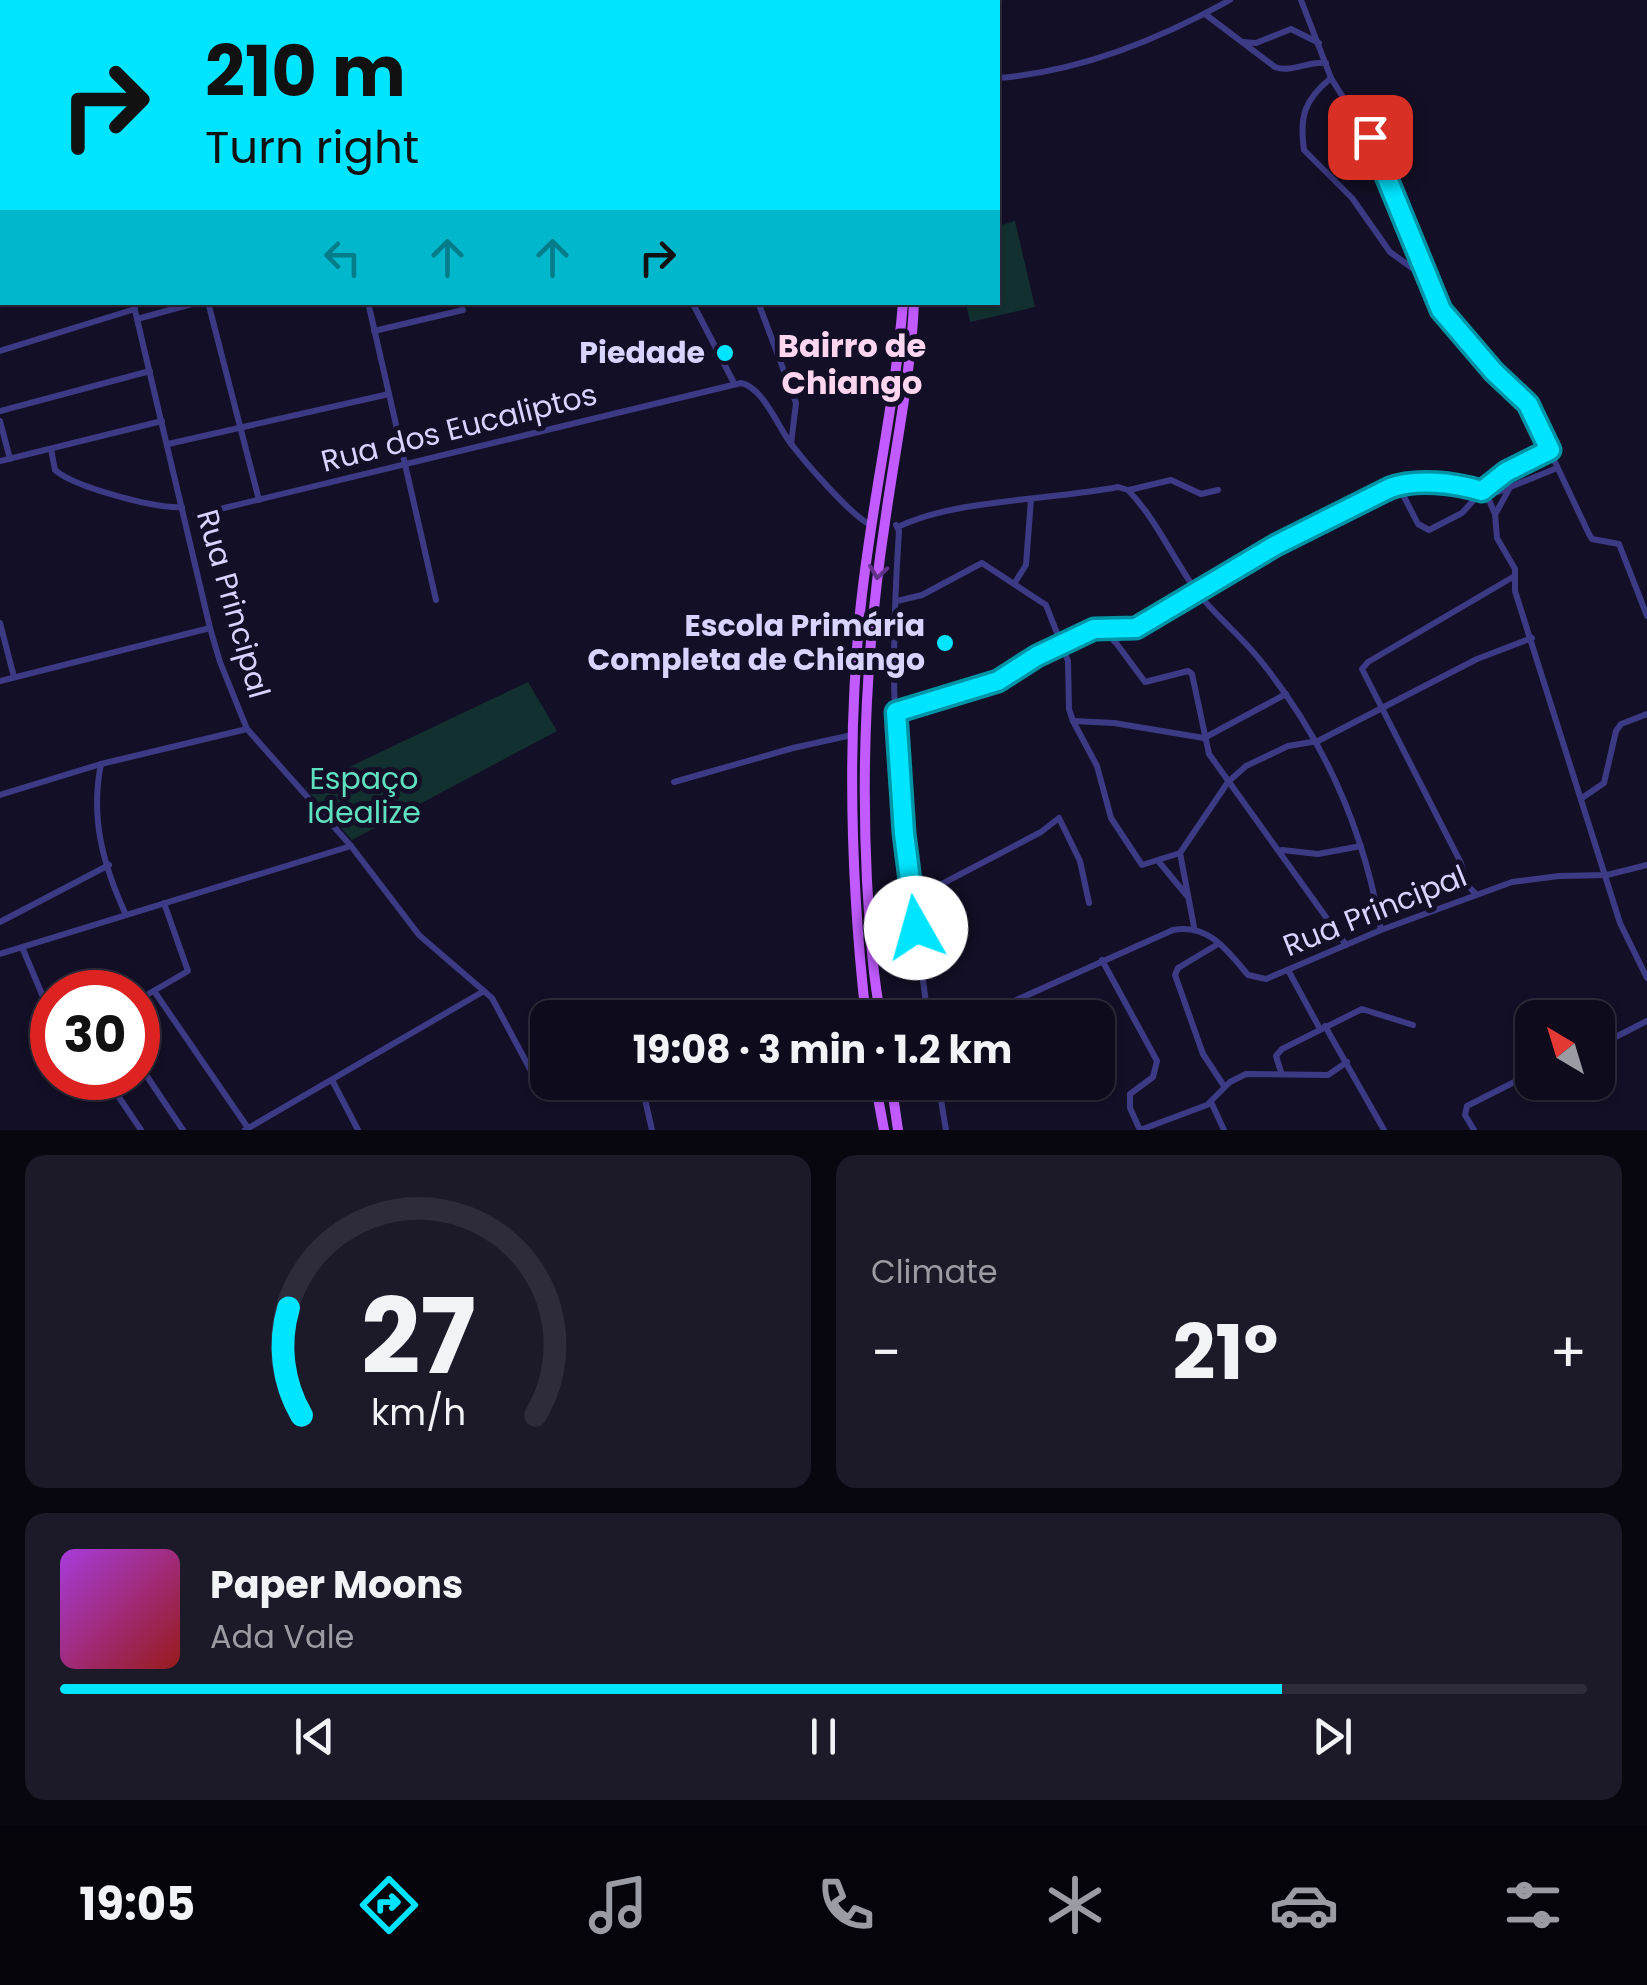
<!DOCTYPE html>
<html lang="en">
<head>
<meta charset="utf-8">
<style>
  :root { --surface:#0e0b1c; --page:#1c1929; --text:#f1f3f6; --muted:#9b9ba3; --line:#2e2b3b; --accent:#00e5ff }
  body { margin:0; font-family:Poppins,sans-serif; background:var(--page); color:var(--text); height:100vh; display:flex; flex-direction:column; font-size:38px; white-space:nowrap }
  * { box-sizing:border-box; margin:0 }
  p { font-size:32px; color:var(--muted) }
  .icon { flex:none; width:55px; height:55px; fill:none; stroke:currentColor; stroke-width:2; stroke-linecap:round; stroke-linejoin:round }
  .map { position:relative; height:1130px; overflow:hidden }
  .sheet { display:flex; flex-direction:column; gap:25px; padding:25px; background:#08060f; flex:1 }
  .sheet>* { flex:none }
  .hud { position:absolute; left:0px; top:0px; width:1000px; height:305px; box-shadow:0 2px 8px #0004,0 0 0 2px var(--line); background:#00e5ff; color:#111; overflow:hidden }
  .needle { width:65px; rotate:322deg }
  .controls { position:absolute; left:1515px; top:1000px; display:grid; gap:20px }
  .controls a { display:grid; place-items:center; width:100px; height:100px; border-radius:20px; background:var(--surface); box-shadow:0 2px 8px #0004,0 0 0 2px var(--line); font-size:50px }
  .speed { position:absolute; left:30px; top:970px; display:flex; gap:20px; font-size:50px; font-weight:700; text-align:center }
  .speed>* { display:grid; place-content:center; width:130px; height:130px; border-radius:50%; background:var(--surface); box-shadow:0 2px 8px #0004,0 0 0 2px var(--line); line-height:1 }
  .speed .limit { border:15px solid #d22; background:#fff; color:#111 }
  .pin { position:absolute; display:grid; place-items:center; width:85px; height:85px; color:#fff; margin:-42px; border-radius:20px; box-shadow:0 5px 15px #0006 }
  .me { position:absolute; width:110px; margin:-55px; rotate:353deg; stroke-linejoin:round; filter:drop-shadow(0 0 8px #0008) }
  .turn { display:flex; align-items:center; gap:35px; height:210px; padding:0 40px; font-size:45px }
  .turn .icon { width:130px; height:130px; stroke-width:2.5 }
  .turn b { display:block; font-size:70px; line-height:85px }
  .lanes { display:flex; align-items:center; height:95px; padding:0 40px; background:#0003; justify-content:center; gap:50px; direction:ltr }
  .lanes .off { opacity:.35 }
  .big { font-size:75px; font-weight:700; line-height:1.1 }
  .sheet .widget { flex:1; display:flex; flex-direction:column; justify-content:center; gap:15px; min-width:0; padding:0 35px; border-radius:20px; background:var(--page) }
  .sheet .dial { align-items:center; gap:0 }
  .dial svg { height:260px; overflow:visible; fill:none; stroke:var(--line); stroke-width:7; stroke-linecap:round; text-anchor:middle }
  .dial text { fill:var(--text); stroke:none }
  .song { display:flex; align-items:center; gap:30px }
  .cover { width:120px; height:120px; border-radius:15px; background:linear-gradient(135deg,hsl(280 70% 55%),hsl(0 70% 35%)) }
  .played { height:10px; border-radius:5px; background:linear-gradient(90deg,var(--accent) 80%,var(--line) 80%) }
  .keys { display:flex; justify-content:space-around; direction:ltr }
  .heat { display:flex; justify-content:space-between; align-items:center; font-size:55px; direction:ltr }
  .sheet .tiles { flex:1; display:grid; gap:25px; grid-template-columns:1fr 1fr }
  .widget:last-child { grid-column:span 2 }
  .trip { position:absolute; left:530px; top:1000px; width:585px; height:100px; border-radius:20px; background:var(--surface); box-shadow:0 2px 8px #0004,0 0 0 2px var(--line); font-weight:700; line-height:100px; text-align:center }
  .dock { display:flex; height:160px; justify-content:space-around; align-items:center; background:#06040b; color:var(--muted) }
  .dock .icon { width:70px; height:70px }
  .dock .current { color:var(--accent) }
  .dock b { font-size:45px; color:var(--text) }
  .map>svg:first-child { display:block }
  .green { fill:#12302f }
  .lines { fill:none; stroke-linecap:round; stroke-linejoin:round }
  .street { stroke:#3d3a85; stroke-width:6 }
  .primary { stroke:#c25bff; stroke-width:10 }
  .oneway { stroke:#623188 }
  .route-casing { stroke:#0095a6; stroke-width:25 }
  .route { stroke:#00e5ff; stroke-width:18 }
  .poi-dot { fill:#00e5ff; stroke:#130f26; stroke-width:4 }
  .labels { text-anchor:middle; stroke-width:10; stroke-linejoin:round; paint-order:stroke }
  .poi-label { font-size:30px; font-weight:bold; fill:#d9d4ff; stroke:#130f26; text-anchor:end }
  .street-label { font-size:30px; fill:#d9d4ff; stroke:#130f26 }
  .park-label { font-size:30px; fill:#5fe0c0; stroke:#130f26 }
  .neighbourhood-label { font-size:32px; font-weight:bold; fill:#ffd6f0; stroke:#130f26 }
</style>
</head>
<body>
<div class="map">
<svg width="1647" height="1130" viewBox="0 0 1647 1130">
  <rect width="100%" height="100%" fill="#130f26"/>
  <g class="green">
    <polygon points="1015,221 1035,307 970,322 966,303 998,302 998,226"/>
    <polygon points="528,682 557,731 352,840 305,788"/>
  </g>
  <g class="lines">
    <g class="street">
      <polyline points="53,0 54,2"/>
      <polyline points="167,0 168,2"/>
      <polyline points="290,0 290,2"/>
      <polyline points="474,0 475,2"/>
      <polyline points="566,0 567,2"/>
      <polyline points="630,0 630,2"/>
      <polyline points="672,0 673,2"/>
      <polyline points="937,0 938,2"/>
      <polyline points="1301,0 1331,78 1380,157 1432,294 1448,319 1528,405 1589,534 1592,539 1619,544 1647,616"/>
      <polyline points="300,2 309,0"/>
      <polyline points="503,2 510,0"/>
      <polyline points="522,2 529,0"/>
      <polyline points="739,2 742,0"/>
      <path d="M 1205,14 L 1275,67 C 1291,73 1308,61 1326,63"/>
      <polyline points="1243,42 1256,43 1291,29 1319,43"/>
      <path d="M 998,78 C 1078,72 1160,39 1230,0"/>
      <path d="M 1331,78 C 1305,99 1299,116 1304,150 L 1352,198 L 1390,252 L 1426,278"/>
      <polyline points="0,165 2,164"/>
      <polyline points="133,302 210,628 220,662 247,729 351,846 419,935 492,998 538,1084 545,1087 568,1082"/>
      <polyline points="208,302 259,500"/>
      <polyline points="368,302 436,600"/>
      <polyline points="692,302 734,383"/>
      <polyline points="758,302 796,403 791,444"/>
      <polyline points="137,319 199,302"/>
      <polyline points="374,331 463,310"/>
      <polyline points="0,351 135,309"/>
      <polyline points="0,411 150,371"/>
      <polyline points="0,421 10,459"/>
      <polyline points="168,444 389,394"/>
      <path d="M 51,449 L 55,470 C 74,487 156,509 182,507"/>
      <polyline points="0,461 162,421"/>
      <polyline points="1398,485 1418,524 1429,530 1462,513 1482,491 1507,472 1550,450"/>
      <polyline points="1129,490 1171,480 1201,494 1218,490"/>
      <polyline points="1486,493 1495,514 1497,538 1515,569 1515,591 1620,923 1647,978"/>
      <polyline points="1496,513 1509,489"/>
      <path d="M 195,515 L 741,383 C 762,387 777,424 789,441 C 803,460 852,517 871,525"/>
      <path d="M 896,525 L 899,531 C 896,576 894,623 894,668 C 894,785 913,902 928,1018"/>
      <path d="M 898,527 C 955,499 1053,500 1118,487 L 1128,490 C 1157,520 1173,559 1197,592 C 1216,616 1241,636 1260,660 C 1324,739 1364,830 1381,930"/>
      <polyline points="1014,584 1026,565 1031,499"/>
      <polyline points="897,601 922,595 982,563 1046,605 1068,661 1069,709 1073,721 1097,766 1111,818 1142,865 1180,853"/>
      <polyline points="0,623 14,677"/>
      <polyline points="1105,628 1145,682 1188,671 1192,674 1209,754 1346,945"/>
      <polyline points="1114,641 1135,628"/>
      <polyline points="0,681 210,628"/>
      <polyline points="896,712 998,681 1037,656 1095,629 1136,628 1276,545 1398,485 1443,484 1498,492 1557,468"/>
      <polyline points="1073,721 1114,723 1204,738 1286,694"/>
      <path d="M 101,764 C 90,818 103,865 126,915"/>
      <polyline points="674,782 793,748 852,735"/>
      <polyline points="0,795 101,764 247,729"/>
      <polyline points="1582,798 1604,783 1616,731 1621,724 1647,714"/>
      <polyline points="1282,850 1318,854 1361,846"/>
      <polyline points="1159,862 1188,897"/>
      <polyline points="1476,894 1467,885 1461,863 1362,669 1368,662 1513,577"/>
      <polyline points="913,899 1041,832 1059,818 1080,861 1089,903"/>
      <polyline points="0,922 109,865"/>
      <polyline points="1194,927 1180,853 1228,782 1246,766 1288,746 1318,741 1477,659 1532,638"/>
      <polyline points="1218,944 1178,968 1175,975 1203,1054 1224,1086"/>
      <polyline points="22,947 52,1018"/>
      <polyline points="0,954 351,846"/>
      <polyline points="1102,960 1157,1061 1153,1077 1130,1094 1130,1108 1140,1130"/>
      <polyline points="1288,970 1320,1029"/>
      <polyline points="154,991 248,1128"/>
      <polyline points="138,1000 188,971 164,903"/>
      <path d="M 976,1018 L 1173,930 C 1208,923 1227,950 1248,975 L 1266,979 L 1381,930 L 1512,882 L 1559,876 L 1607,875 L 1647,865"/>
      <polyline points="1325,1026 1384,1130"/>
      <polyline points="1598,1046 1647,1021"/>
      <polyline points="138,1063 183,1130"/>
      <polyline points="1281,1072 1276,1056 1282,1049 1362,1009 1413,1025"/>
      <polyline points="106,1078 141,1130"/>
      <polyline points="332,1080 358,1130"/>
      <polyline points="641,1082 652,1130"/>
      <polyline points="938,1082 946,1130"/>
      <polyline points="1211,1102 1224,1130"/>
      <polyline points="245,1130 484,991"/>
      <polyline points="1140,1130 1207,1105 1230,1082 1246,1074 1328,1075 1347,1062"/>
      <polyline points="1474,1130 1465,1115 1467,1106 1532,1073"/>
    </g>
    <g class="primary">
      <polyline points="856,0 857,2"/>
      <polyline points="869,0 870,2"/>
      <path d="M 866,1018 C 851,884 847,747 860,613 C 870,509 895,407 903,302"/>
      <path d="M 881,1018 C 872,972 870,927 867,881 C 861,761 867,641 885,522 C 895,449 911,376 914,302"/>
      <polyline points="875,1082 884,1130"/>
      <polyline points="891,1082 898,1130"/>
    </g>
  </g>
  <defs><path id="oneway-chevron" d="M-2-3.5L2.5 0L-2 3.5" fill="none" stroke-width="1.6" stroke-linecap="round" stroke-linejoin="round" transform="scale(2.5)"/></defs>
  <use class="oneway" href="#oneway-chevron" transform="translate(878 572) rotate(98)"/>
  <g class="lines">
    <defs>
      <path id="route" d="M 916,928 L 904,833 L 896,712 L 998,681 L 1037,656 L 1094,629 L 1136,628 L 1276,545 L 1390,488 C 1416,478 1455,483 1482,491 L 1506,472 L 1550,450 L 1528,404 L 1494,372 L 1441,310 L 1370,137"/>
    </defs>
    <use href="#route" class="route-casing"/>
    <use href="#route" class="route"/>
  </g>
  <g class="poi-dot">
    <circle cx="725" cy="353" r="10"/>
    <circle cx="945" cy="643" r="10"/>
  </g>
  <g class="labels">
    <g class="poi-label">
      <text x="705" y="363">Piedade</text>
      <text x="925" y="636">Escola Primária<tspan x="925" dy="34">Completa de Chiango</tspan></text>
    </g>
    <g class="street-label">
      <text transform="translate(459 428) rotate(-14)" y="10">Rua dos Eucaliptos</text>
      <text transform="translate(233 604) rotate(74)" y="10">Rua Principal</text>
      <text transform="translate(1375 911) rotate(-22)" y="10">Rua Principal</text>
    </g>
    <g class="park-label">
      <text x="364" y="789">Espaço<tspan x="364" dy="34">Idealize</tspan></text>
    </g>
    <g class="neighbourhood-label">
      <text x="852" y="357">Bairro de<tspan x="852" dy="37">Chiango</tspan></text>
    </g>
  </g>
</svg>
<div class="controls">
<a><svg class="needle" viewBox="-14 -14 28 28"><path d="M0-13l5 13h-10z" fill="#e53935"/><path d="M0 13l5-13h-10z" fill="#9b9ba3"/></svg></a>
</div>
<div class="speed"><div class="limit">30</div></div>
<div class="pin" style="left:1370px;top:137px;background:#d93025"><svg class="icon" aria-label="arrive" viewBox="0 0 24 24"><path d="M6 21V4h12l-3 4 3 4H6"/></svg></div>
<svg class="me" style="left:916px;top:928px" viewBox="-20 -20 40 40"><circle r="19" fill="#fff"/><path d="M0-13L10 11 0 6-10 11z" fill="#00e5ff"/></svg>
<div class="trip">19:08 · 3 min · 1.2 km</div>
<div class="hud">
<div class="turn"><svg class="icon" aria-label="right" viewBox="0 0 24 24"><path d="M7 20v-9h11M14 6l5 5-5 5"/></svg><div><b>210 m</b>Turn right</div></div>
<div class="lanes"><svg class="icon off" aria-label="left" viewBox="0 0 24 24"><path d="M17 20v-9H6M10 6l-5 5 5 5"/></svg><svg class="icon off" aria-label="ahead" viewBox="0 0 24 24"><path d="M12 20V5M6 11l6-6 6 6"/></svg><svg class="icon off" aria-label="ahead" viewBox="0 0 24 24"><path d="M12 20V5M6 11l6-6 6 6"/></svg><svg class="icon" aria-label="right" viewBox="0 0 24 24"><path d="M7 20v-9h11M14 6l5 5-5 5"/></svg></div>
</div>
</div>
<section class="sheet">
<div class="tiles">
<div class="widget dial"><svg viewBox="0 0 100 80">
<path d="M14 69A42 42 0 1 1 86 69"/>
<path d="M14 69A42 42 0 0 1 10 36" stroke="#00e5ff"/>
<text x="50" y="56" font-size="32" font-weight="700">27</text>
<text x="50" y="72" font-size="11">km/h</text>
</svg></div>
<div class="widget"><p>Climate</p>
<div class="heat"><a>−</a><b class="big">21°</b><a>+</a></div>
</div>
<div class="widget">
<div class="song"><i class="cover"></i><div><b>Paper Moons</b><p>Ada Vale</p></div></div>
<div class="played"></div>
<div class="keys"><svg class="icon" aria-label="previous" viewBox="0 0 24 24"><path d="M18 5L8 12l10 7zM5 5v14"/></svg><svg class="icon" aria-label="pause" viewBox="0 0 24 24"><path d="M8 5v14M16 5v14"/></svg><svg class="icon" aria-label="next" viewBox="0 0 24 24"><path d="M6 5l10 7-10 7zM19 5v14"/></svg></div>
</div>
</div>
</section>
<nav class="dock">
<b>19:05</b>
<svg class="icon current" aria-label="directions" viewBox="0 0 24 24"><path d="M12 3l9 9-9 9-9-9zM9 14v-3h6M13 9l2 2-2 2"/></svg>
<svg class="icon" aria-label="music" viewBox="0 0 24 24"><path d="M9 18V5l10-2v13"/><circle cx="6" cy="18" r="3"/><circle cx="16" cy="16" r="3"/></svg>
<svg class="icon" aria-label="phone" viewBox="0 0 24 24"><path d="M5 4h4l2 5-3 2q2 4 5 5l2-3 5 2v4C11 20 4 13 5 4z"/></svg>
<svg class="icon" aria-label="climate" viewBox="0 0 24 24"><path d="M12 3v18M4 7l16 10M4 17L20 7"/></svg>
<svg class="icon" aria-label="car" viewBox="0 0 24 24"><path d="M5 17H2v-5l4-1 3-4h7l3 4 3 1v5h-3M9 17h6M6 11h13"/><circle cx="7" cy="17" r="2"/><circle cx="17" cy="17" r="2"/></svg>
<svg class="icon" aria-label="filters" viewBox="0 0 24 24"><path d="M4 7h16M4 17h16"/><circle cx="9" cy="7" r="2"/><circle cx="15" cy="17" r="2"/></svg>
</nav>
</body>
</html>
